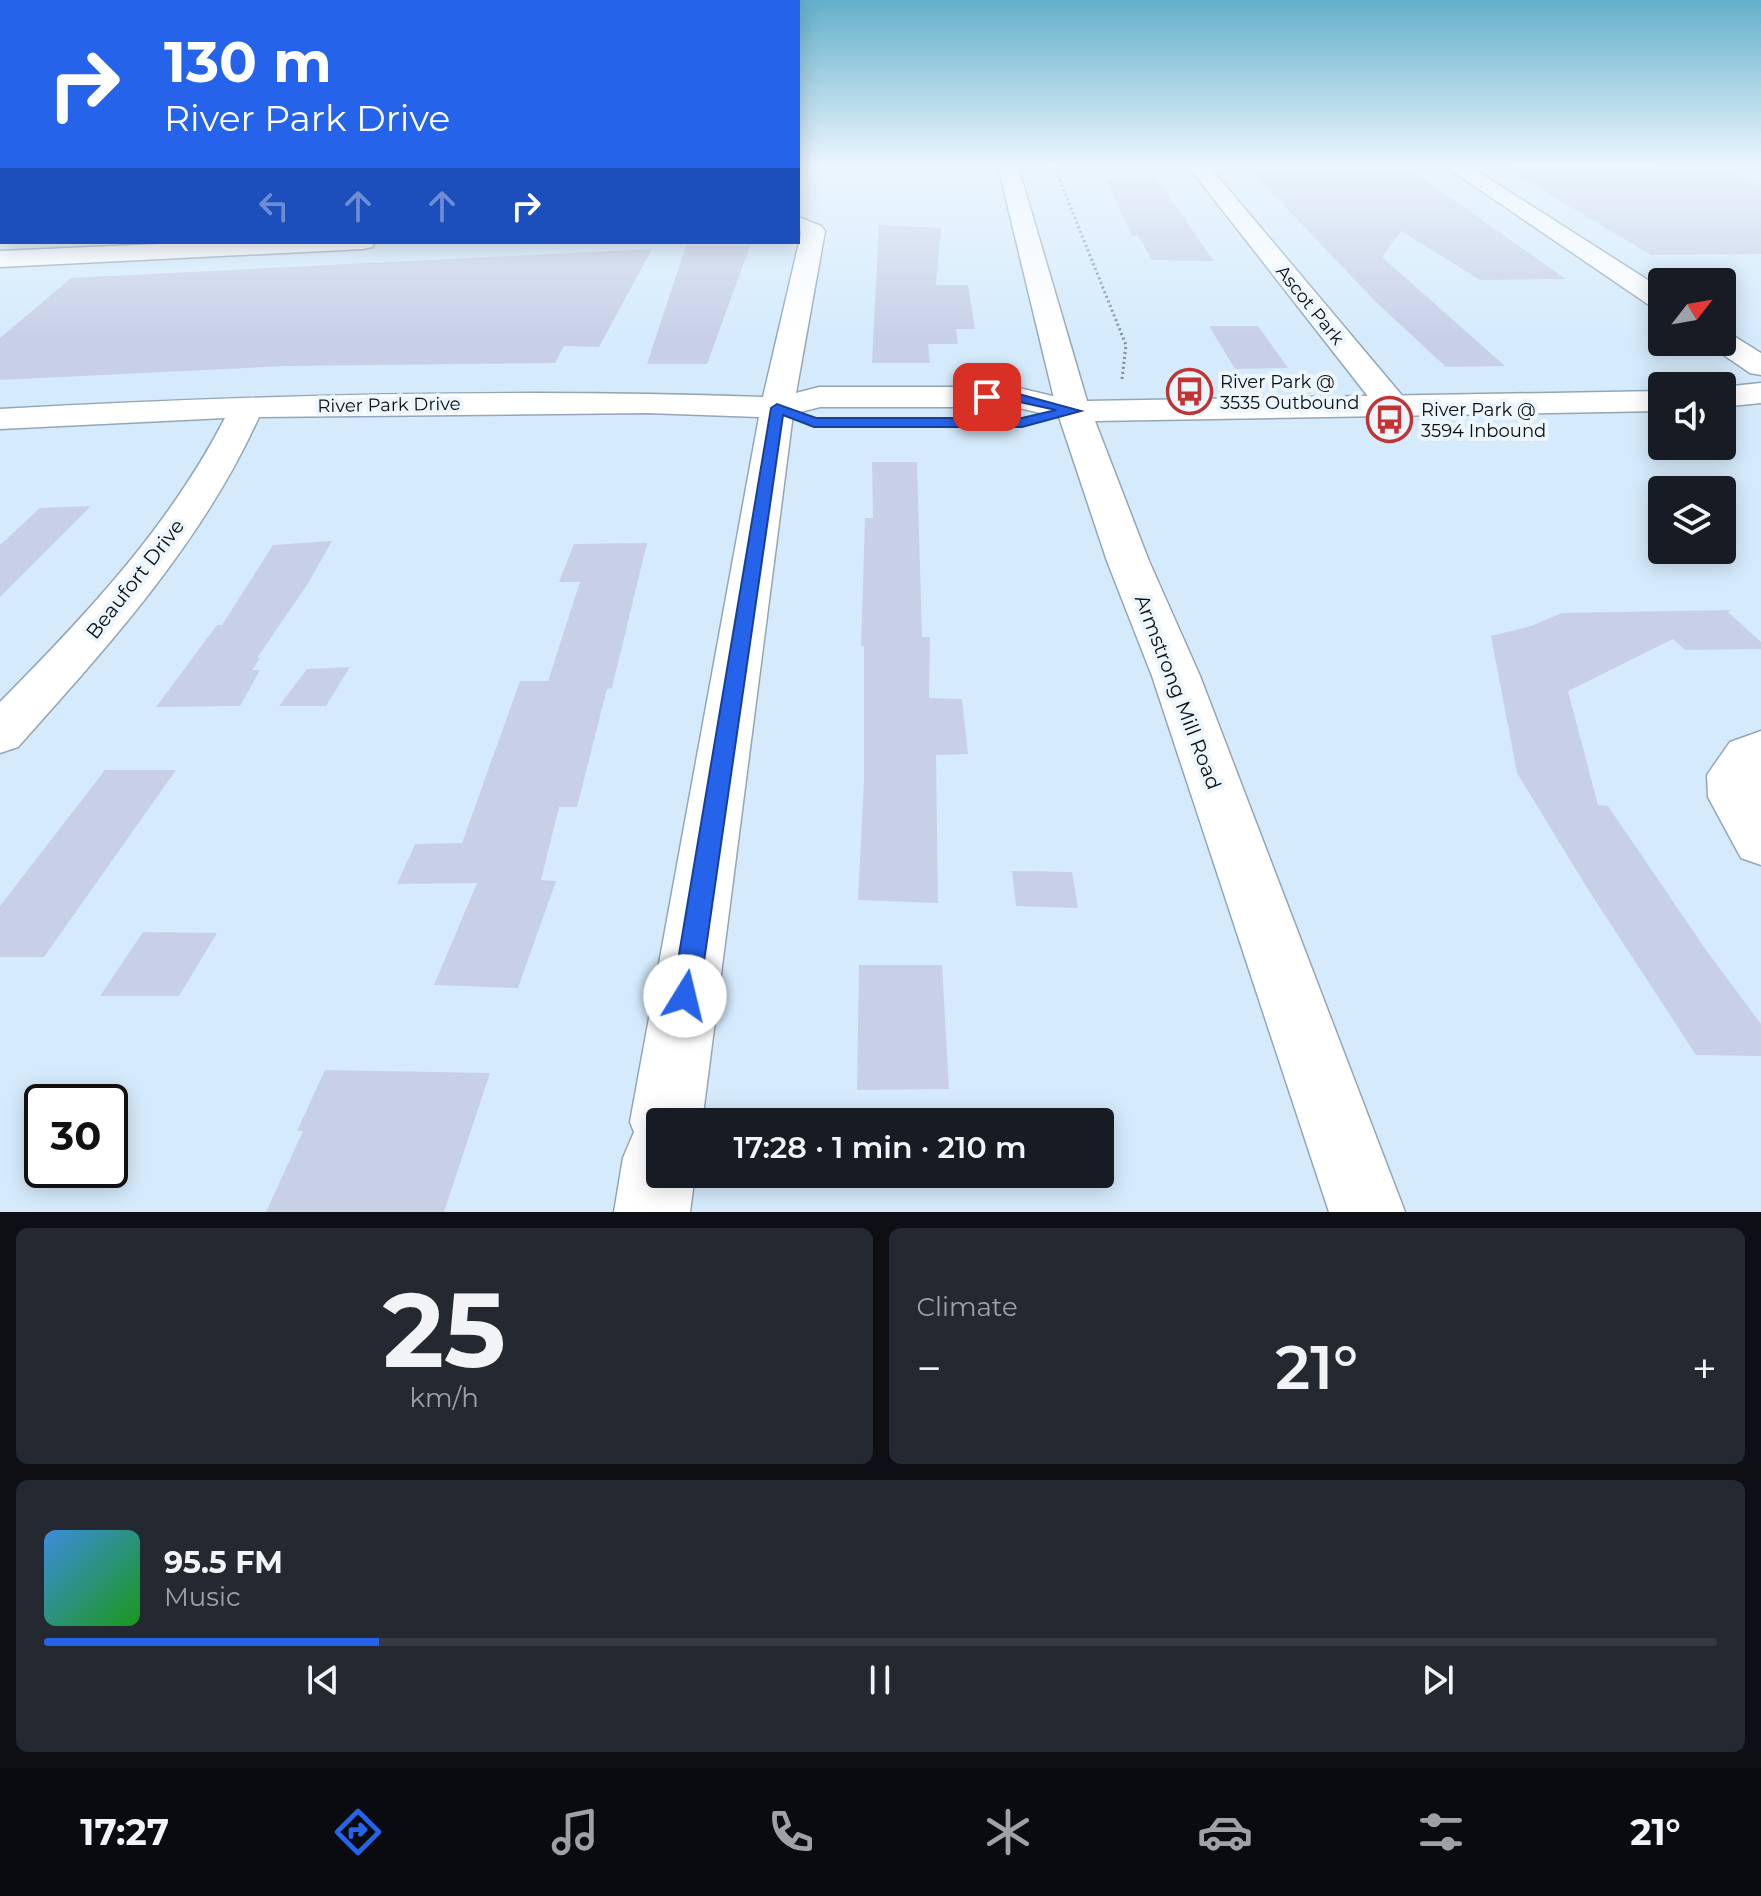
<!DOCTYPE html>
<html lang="en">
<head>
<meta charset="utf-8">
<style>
  :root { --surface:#171b24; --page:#242831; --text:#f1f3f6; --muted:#9ea1a6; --line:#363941; --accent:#2563eb }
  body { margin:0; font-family:Montserrat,sans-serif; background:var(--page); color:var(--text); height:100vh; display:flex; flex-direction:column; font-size:30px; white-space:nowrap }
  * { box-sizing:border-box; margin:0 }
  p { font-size:26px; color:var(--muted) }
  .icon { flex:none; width:44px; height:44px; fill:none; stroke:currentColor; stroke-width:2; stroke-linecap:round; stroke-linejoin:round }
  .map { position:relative; height:1212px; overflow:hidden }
  .panel { display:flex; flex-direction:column; gap:16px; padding:16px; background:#0d0f14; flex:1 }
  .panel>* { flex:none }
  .top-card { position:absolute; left:0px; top:0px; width:800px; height:244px; box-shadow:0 4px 20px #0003; background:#2563eb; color:#fff; overflow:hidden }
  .needle { width:52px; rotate:59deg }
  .fabs { position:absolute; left:1648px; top:268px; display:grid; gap:16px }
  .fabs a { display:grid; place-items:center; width:88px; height:88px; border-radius:8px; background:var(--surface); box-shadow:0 4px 20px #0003; font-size:40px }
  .speed { position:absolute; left:24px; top:1084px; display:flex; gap:16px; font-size:40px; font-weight:700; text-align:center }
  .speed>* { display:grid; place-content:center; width:104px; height:104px; border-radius:50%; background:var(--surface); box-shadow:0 4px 20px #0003; line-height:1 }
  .speed .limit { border:4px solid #111; border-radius:12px; background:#fff; color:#111 }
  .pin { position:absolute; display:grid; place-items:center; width:68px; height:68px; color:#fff; margin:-34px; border-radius:16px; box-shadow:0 4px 12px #0006 }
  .me { position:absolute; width:88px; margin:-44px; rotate:9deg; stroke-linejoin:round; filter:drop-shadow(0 0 6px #0008) }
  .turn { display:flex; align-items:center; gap:28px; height:168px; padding:0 32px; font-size:36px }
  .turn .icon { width:104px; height:104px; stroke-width:2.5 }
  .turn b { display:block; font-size:56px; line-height:68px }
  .lanes { display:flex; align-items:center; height:76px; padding:0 32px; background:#0003; justify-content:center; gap:40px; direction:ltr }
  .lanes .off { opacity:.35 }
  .big { font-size:60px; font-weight:600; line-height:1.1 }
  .panel .tile { flex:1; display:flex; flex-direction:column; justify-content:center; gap:12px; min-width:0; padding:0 28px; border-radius:12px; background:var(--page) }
  .panel .dial { align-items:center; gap:0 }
  .dial b { font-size:104px; line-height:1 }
  .song { display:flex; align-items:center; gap:24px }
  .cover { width:96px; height:96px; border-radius:12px; background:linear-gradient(135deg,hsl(210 70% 55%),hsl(120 70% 35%)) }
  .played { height:8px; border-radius:4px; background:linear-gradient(90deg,var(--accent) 20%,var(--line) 20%) }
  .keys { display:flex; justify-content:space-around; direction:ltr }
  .heat { display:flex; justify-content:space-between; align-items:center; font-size:44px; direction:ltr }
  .panel .tiles { flex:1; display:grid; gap:16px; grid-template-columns:1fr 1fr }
  .tile:last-child { grid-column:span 2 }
  .trip { position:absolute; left:646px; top:1108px; width:468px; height:80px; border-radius:8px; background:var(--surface); box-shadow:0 4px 20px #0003; font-weight:600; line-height:80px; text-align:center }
  .dock { display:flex; height:128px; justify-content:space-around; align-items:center; background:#090b0e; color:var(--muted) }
  .dock .icon { width:56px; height:56px }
  .dock .selected { color:var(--accent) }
  .dock b { font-size:36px; color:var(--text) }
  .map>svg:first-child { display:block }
  .building { fill:#c8d0e7 }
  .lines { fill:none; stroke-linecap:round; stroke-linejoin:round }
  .street-casing { stroke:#92a6b7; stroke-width:3 }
  .secondary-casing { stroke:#92a6b7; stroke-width:3 }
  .path { stroke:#7f8f9b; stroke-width:3; stroke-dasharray:2 3; stroke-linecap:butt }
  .street { fill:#fff; fill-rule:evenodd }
  .secondary { fill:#fff; fill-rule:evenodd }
  .route { fill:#2563eb; stroke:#184099; stroke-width:2 }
  .labels { text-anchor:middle; stroke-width:8; stroke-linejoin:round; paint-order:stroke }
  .far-street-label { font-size:18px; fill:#081015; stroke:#edf6fd }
  .far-poi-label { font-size:18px; fill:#081015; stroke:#edf6fd; text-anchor:start }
  .street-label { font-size:20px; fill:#081015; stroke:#edf6fd }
</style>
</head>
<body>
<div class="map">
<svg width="1761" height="1212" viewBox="0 0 1761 1212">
  <rect width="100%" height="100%" fill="#d5ebfc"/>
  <g class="building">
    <polygon points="1502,166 1642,166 1734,172 1761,186 1761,254 1651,255"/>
    <polygon points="1248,168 1408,168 1566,279 1480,280 1401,231 1382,257 1505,366 1446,367 1376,302"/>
    <polygon points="1105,178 1156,178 1214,261 1152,260 1138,236 1132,236"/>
    <polygon points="879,225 941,228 936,285 968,285 975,329 956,329 958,344 928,344 930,363 872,363"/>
    <polygon points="686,246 750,246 707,364 647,364"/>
    <polygon points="652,249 599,347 564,346 555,363 287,366 0,380 0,338 71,278"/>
    <polygon points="1209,326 1258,326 1288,368 1235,369"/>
    <polygon points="872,462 917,462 922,637 930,637 929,698 962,699 968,754 936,755 938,903 858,900 864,780 864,646 861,646 865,518 873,518"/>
    <polygon points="91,506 0,597 0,545 40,508"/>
    <polygon points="332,541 307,585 257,658 260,658 252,670 260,670 240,706 156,707 217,625 222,625 273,545"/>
    <polygon points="647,543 612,688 607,689 577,807 559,807 541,880 556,881 518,988 434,985 477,883 397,884 415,844 462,843 520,681 548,681 580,582 559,582 574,544"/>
    <polygon points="1731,610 1728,612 1761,642 1761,649 1685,650 1673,639 1568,691 1598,805 1608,806 1706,950 1761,1024 1761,1056 1696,1055 1589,891 1517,773 1491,636 1531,626 1562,613"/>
    <polygon points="350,667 326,706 279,706 307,669"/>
    <polygon points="105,770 176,770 44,957 0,957 0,906"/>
    <polygon points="1012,871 1072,872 1078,908 1016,906"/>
    <polygon points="143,932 217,933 179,996 100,996"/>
    <polygon points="859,965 942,965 949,1089 857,1090"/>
    <polygon points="325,1070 490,1073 444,1212 266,1212 303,1131 297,1131"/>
  </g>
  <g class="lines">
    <defs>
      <g id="street">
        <polygon points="1188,166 1209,166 1405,399 1410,406 1405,413 1393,416 1381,413"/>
        <polygon points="1445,166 1469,166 1662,289 1662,309 1652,307"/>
        <path d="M 798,217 L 821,226 L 825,231 L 796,393 L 819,387 L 1015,387 L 1086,404 L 1091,411 L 1086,418 L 1074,421 L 1015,407 L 820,407 L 793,414 L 702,1122 L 660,1122 L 660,1174 L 695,1174 L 690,1212 L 614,1212 L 623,1158 L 634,1132 L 630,1122 L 759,417 L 647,413 L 259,417 C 202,543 109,645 18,747 L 0,753 L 0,702 C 86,615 169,527 225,418 L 0,429 L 0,409 C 254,395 508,388 763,397 L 801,234 Z"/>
        <polygon points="205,242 375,242 372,247 363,249 0,267 0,251"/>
        <polygon points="1722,332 1732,335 1761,353 1761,375 1750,373 1712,347 1708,342 1722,342"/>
        <polygon points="1761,731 1761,865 1741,858 1708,797 1707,775 1730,742"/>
      </g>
      <g id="secondary">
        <polygon points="998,166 1018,166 1087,401 1662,391 1662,411 1095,421 1149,561 1200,676 1405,1212 1329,1212 1152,676 1107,561 1057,411"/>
        <polygon points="1761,383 1761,403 1722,407 1722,387"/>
      </g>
    </defs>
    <use href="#street" class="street-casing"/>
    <use href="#secondary" class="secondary-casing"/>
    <polyline class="path" points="1054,166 1126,345 1122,379"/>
    <use href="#street" class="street"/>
    <use href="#secondary" class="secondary"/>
  </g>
  <linearGradient id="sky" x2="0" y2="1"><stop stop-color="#63afca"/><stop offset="0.49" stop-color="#ecf6fe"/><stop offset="1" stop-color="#ecf6fe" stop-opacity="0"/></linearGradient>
  <rect width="1761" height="336" fill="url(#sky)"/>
  <polygon class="route" points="987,393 1015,393 1081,411 1022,427 814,427 783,415 699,996 695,1005 685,1009 676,1005 672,996 771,408 777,404 816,418 1022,418 1056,410 1015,401 982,399 982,394"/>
  <defs>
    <symbol id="bus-ring" viewBox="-11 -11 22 22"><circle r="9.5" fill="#edf6fd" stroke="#c23434" stroke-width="1.5"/><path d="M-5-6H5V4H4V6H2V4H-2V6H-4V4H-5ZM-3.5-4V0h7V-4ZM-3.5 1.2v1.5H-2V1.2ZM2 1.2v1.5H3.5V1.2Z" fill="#c23434"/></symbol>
  </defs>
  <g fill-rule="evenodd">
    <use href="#bus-ring" x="1164" y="366" width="51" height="51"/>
    <use href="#bus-ring" x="1364" y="394" width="51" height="51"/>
  </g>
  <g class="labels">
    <g class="far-street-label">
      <text transform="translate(1310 305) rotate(51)" y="6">Ascot Park</text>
      <text transform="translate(389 405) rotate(-1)" y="6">River Park Drive</text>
    </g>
    <g class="far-poi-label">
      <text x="1220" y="388">River Park @<tspan x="1220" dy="21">3535 Outbound</tspan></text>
      <text x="1421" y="416">River Park @<tspan x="1421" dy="21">3594 Inbound</tspan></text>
    </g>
    <g class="street-label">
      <text transform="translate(135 579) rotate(-52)" y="7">Beaufort Drive</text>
      <text transform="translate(1178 692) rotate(69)" y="7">Armstrong Mill Road</text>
    </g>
  </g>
</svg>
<div class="fabs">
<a><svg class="needle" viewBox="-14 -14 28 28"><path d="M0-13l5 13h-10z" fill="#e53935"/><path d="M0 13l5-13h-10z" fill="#9ea1a6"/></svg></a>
<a><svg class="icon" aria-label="sound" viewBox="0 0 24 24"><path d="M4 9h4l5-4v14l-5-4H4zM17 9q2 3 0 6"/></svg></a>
<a><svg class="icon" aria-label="layers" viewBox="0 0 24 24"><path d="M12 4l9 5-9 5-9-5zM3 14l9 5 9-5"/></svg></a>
</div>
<div class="speed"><div class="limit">30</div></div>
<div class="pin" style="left:987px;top:397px;background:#d93025"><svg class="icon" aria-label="arrive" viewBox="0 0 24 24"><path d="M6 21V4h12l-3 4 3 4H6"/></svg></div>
<svg class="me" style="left:685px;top:996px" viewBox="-20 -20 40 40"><circle r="19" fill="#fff"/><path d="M0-13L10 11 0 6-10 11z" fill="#2563eb"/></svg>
<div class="trip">17:28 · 1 min · 210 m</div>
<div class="top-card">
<div class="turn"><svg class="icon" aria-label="right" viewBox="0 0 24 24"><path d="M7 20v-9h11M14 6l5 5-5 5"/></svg><div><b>130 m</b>River Park Drive</div></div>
<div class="lanes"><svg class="icon off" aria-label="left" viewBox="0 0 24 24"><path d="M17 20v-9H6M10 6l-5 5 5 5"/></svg><svg class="icon off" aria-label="ahead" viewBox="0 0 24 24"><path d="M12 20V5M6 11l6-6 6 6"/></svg><svg class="icon off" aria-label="ahead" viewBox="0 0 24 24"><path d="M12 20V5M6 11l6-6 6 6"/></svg><svg class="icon" aria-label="right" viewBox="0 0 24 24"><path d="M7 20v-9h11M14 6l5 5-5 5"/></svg></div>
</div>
</div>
<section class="panel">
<div class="tiles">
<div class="tile dial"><b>25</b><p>km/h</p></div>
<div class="tile"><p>Climate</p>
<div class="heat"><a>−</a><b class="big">21°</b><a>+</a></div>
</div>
<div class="tile">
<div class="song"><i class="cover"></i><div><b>95.5 FM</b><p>Music</p></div></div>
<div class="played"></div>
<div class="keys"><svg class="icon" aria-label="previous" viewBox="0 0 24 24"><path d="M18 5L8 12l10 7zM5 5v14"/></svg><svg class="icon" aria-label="pause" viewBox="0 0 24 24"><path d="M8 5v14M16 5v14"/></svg><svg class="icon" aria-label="next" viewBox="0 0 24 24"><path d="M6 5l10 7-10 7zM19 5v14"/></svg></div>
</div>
</div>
</section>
<nav class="dock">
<b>17:27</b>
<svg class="icon selected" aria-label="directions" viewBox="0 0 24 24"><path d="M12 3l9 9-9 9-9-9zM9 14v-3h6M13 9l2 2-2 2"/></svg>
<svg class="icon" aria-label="music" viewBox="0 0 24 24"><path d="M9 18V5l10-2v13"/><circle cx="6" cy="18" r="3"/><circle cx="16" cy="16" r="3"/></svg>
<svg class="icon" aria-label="phone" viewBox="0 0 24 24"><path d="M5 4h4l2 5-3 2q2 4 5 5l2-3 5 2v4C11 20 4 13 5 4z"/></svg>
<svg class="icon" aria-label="climate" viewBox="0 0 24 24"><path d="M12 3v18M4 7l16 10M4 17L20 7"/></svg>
<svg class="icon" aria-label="car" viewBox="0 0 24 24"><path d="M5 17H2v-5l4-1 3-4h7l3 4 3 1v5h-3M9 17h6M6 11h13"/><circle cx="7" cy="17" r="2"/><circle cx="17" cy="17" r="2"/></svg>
<svg class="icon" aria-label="filters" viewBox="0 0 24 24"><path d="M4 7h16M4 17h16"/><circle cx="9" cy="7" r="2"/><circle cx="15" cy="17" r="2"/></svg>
<b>21°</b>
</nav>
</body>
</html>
